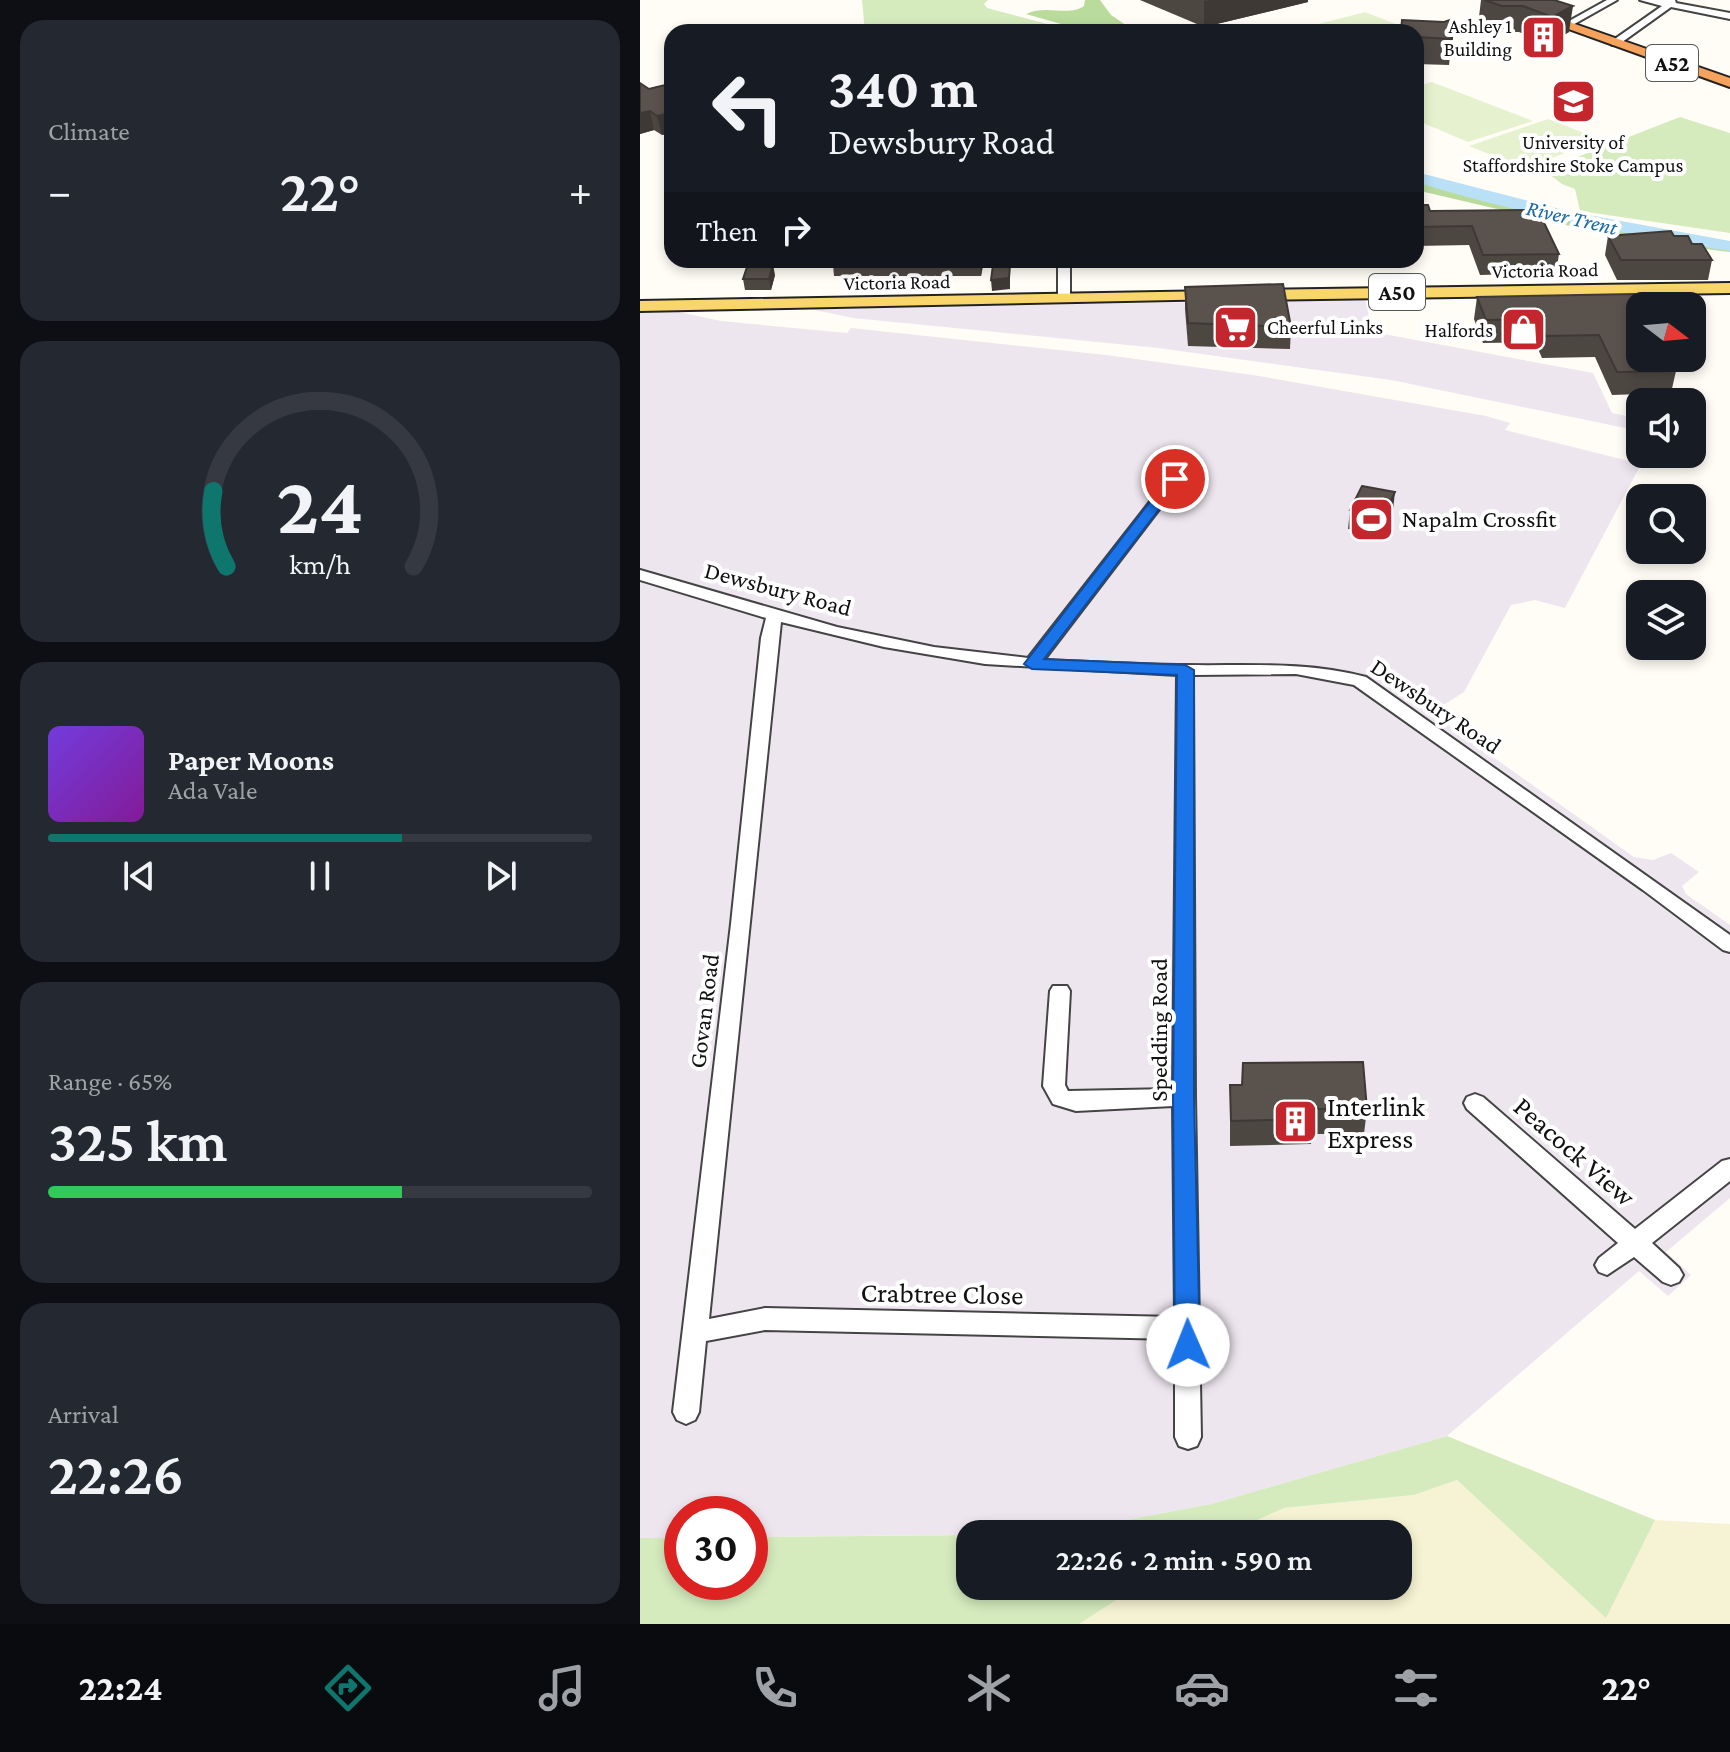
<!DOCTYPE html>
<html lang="en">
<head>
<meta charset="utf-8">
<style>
  :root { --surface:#171b24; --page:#242831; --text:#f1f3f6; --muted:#9ea1a6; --line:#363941; --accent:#0f766e }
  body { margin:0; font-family:"Crimson Pro",serif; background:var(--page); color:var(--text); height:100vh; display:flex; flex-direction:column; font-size:30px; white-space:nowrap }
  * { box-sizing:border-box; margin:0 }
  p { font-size:26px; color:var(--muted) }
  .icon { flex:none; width:44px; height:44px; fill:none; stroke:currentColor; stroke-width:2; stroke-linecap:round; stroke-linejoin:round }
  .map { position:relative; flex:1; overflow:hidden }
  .sheet { display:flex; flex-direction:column; gap:20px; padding:20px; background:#0d0f14; width:640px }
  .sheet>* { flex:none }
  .top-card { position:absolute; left:24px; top:24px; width:760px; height:244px; border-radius:24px; box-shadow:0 4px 12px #0003; background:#171b24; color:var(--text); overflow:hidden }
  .needle { width:52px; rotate:106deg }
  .buttons { position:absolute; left:986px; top:292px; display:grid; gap:16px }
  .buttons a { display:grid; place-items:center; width:80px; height:80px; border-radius:16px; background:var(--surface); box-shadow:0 4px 12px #0003; font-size:40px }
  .speed { position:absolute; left:24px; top:1496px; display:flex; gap:16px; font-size:40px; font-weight:700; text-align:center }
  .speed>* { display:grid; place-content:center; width:104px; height:104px; border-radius:50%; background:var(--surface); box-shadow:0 4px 12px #0003; line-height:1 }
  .speed .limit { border:12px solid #d22; background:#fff; color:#111 }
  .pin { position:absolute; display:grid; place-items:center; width:68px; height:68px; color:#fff; margin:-34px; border:4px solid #fff; border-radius:50%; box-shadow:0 2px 8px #0007 }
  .me { position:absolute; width:88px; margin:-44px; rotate:359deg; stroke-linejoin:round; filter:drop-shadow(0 0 6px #0008) }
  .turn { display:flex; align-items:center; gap:28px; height:168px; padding:0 32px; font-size:36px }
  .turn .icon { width:104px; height:104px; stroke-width:2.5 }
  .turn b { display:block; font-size:56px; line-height:68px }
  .then { display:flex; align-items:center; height:76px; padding:0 32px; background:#0003; gap:16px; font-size:30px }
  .big { font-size:60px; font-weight:600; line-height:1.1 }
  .sheet .card { flex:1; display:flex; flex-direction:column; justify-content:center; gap:12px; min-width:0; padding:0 28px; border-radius:24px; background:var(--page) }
  .sheet .dial { align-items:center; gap:0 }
  .dial svg { height:208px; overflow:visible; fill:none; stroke:var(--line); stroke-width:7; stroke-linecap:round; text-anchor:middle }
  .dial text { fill:var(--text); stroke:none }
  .song { display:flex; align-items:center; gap:24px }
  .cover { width:96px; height:96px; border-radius:12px; background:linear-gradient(135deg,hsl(260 70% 55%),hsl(290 70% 35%)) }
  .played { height:8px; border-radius:4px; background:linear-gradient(90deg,var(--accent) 65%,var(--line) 65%) }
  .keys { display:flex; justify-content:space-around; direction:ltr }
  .heat { display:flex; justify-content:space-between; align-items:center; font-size:44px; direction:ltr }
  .charge { height:12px; border-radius:6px; background:linear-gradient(90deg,#34c759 65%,var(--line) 0) }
  .trip { position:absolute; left:316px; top:1520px; width:456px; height:80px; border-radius:24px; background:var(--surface); box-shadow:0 4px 12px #0003; font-weight:600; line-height:80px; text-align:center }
  .menu { display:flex; height:128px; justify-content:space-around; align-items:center; background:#090b0e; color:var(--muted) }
  .menu .icon { width:56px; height:56px }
  .menu .selected { color:var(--accent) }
  .menu b { font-size:36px; color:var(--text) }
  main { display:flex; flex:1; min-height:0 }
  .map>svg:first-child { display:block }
  .industrial { fill:#eee6ef }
  .farmland { fill:#f6f3d4 }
  .green { fill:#d5ebbd }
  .forest { fill:#b9dc9c }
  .pitch { fill:#e6f2cf }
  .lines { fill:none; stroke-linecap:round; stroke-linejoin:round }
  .river { fill:#b9e0f7; fill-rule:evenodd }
  .minor-casing { stroke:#444; stroke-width:4 }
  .major-casing { stroke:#222; stroke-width:4 }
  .highway-casing { stroke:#222; stroke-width:4 }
  .minor { fill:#fff; fill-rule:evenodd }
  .major { fill:#f9d66b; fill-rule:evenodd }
  .highway { fill:#f5a25d; fill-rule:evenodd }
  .wall { fill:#4d4742 }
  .shaded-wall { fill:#3f3936 }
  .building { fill:#5a524d; stroke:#3f3936; stroke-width:2 }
  .route { fill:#1a73e8; stroke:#114b97; stroke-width:2 }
  .labels { text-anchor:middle; stroke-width:8; stroke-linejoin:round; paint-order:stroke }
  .far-poi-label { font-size:20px; fill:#111; stroke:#fff; text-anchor:end }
  .far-street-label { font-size:20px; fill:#111; stroke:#fff }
  .shield { fill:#fff; stroke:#585858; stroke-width:2 }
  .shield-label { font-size:22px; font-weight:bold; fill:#111 }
  .far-water-label { font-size:22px; font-style:italic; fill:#1768a6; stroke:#fff }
  .poi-label { font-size:24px; fill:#111; stroke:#fff; text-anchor:start }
  .street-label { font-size:24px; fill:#111; stroke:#fff }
  .near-poi-label { font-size:28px; fill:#111; stroke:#fff; text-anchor:start }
  .near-street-label { font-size:28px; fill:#111; stroke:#fff }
</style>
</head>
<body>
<main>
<section class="sheet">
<div class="card"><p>Climate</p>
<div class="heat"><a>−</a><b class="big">22°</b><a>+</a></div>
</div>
<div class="card dial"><svg viewBox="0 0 100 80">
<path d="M14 69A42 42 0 1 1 86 69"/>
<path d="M14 69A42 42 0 0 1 9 40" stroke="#0f766e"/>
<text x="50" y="56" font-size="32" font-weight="700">24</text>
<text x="50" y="72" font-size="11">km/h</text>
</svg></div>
<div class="card">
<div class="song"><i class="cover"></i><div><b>Paper Moons</b><p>Ada Vale</p></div></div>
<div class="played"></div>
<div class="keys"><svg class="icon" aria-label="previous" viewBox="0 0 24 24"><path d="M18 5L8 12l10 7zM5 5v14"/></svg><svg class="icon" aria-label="pause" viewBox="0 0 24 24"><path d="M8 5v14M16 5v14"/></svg><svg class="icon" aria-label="next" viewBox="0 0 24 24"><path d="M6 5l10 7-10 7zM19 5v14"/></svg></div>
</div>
<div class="card"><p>Range · 65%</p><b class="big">325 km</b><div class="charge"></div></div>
<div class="card"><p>Arrival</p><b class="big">22:26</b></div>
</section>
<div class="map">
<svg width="1090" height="1624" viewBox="0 0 1090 1624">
  <rect width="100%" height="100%" fill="#fffdf5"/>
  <g class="industrial">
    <polygon points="725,299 733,332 953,373 972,413 1000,419 1000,431 751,380 518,348 213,318 170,309"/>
    <polygon points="39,312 81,321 207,333 211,328 466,355 613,375 846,416 870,423 865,430 1001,464 925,608 895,600 871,605 824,692 791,713 994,857 1013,860 1031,853 1059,872 1042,886 1046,894 1090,925 1090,1198 1026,1252 1051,1275 1028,1296 999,1271 807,1436 571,1504 412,1534 110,1537 110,1514 42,1514 42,1538 0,1538 0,313"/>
  </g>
  <polygon class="farmland" points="817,1480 966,1617 1015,1520 1090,1524 1090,1624 439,1624 498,1586 758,1586 758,1534 586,1534 644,1508 774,1495"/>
  <g class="green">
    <polygon points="222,0 348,0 344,4 347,8 438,32 225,32"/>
    <polygon points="1040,117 1090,133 1090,233 940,211 935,189 922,184 904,170"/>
    <polygon points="807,1436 1015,1520 966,1618 817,1480 774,1495 644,1508 586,1534 412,1534 571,1504"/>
    <polygon points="330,1535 330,1586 498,1586 439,1624 0,1624 0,1538 42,1538 42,1582 110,1582 110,1537"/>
  </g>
  <g class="forest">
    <path d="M 445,0 L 460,0 L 471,15 L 496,32 L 449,32 L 386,14 C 406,4 429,17 444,6 Z"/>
    <path d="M 776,180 C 880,211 983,232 1090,248 L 1090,252 L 990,240 L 776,190 Z"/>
  </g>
  <g class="pitch">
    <polygon points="725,12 778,33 648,32"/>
    <polygon points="792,82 893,121 828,142 776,120 776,87"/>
    <polygon points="908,119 962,140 883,168 829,146"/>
  </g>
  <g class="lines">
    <path class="river" d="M 776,172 L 932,212 L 1090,241 L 1090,251 C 984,234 879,214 776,182 Z"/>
    <defs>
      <g id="minor">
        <polygon points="967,0 977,0 929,27 922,25"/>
        <polygon points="1000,0 1035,0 1036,3 1090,13 1090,19 1031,7 978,45 972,45 972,41 1022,6"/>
        <polygon points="418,260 430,260 430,298 424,302 418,298"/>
        <path d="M 535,475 L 540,476 L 540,482 L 404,660 C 451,662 499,665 547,665 C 608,666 666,661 726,677 L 1090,935 L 1090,952 L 1083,950 L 1003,890 L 714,685 L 656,674 L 553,675 L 555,1097 L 561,1437 L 557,1446 L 548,1449 L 539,1446 L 535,1437 L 535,1339 L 125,1330 L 66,1341 L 59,1412 L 55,1420 L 46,1424 L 37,1420 L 33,1412 L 91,924 L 121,638 L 126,618 L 0,580 L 0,570 L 197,627 L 294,647 L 388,658 L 530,476 ZM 141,622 L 244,647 L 345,664 L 537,675 L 533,1089 L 428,1091 L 425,1085 L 430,991 L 427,986 L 413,986 L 410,991 L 403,1086 L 413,1104 L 436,1111 L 533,1106 L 535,1317 L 125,1308 L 69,1319 Z"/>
        <polygon points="835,1094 843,1097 995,1229 1082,1161 1090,1159 1090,1181 1012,1243 1039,1268 1043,1275 1039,1282 1031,1285 1023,1282 994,1257 967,1275 959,1272 955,1265 959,1258 978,1243 827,1109 824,1103 827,1097"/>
      </g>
      <g id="major">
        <polygon points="1090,283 1090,293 614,300 606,295 614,290"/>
        <polygon points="577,291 585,296 583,299 0,311 0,301"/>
      </g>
      <polygon id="highway" points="848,0 866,0 1090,78 1090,87"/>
    </defs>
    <use href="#minor" class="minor-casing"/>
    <use href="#major" class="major-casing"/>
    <use href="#highway" class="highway-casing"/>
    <use href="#minor" class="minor"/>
    <use href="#major" class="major"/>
    <use href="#highway" class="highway"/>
  </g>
  <g class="wall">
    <polygon points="500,0 668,0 668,2 564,27"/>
    <polygon points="841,0 914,0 929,32 908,44 879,32 859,32 838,25"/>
    <polygon points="776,32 812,39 809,65 776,64"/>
    <polygon points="32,86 32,135 29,133 22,135 14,130 0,134 9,89"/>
    <polygon points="776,205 790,211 919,254 916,273 840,275 829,245 776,246"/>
    <polygon points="968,236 1034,236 1052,244 1072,260 1068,280 977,280 965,255"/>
    <polygon points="195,260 344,260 341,276 194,276 193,265"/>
    <polygon points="135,275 131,290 105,290 103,279"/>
    <polygon points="545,287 651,327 650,349 548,346 545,309"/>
    <polygon points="995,294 1036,371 1031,393 972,395 955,357 902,358 895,342 843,343 834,319 837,297"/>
    <polygon points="710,510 753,510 741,535 708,529"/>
    <polygon points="590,1085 727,1109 724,1134 672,1134 671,1144 590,1146"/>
  </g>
  <g class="shaded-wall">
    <polygon points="570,0 668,0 668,2 564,27 564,1"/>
    <polygon points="933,6 929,32 908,44 912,17"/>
    <polygon points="10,111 14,130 0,134 0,113"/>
    <polygon points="25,114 29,133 22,135 17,116"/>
    <polygon points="341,260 344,260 341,276 340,265"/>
    <polygon points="133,264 135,275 131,290 129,279"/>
    <polygon points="370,265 370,289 352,291 351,280"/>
    <polygon points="755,492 753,510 741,535 743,517"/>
  </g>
  <g class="building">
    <polygon points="844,0 914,0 933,6 912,17 883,6 862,6"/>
    <polygon points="813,19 812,39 776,37 776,32 761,32 762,20 804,22"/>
    <polygon points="0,83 9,89 29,84 32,86 32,117 30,117 25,114 17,116 10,111 0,113"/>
    <polygon points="776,205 788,205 790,211 898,210 919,254 843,255 832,226 776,227"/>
    <polygon points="1031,231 1034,236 1048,236 1052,244 1062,244 1072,260 981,260 968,236"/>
    <polygon points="195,260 341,260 340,265 193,265"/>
    <polygon points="108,264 133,264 129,279 103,279"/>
    <polygon points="353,265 370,265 369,278 351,280"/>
    <polygon points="643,284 651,327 548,323 545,287"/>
    <polygon points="995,294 1001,306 1000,306 1000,358 1029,358 1036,371 977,372 959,335 906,336 899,319 846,320 837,297"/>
    <polygon points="722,486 755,492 743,517 710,510"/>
    <polygon points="723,1062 727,1109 673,1109 674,1119 591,1121 590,1085 602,1085 603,1063"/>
  </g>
  <polygon class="route" points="535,475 540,476 540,482 404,659 545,665 554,670 554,1097 560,1345 557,1353 548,1357 539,1353 535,1345 533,1097 537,675 392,669 384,664 530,476"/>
  <defs>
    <symbol id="building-square" viewBox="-11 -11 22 22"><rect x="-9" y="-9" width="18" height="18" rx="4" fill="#c4262e" stroke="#fff"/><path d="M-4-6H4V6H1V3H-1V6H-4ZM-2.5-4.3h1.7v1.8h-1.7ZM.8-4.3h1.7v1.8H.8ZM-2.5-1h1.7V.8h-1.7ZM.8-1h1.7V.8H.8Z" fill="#fff"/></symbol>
    <symbol id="university-square" viewBox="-11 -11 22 22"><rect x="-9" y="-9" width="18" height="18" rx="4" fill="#c4262e" stroke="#fff"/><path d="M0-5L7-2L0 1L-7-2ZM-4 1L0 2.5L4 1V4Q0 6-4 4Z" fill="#fff"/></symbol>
    <symbol id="supermarket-square" viewBox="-11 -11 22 22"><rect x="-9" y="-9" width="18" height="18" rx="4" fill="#c4262e" stroke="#fff"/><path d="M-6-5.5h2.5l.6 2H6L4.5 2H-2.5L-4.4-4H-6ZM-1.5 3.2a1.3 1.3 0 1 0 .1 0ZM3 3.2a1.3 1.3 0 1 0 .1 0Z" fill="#fff"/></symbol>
    <symbol id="shop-square" viewBox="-11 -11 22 22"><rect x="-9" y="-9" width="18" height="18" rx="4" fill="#c4262e" stroke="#fff"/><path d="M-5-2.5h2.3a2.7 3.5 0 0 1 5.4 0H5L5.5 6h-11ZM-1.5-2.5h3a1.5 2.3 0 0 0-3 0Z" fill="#fff"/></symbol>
    <symbol id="stadium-square" viewBox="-11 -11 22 22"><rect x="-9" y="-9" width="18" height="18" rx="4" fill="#c4262e" stroke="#fff"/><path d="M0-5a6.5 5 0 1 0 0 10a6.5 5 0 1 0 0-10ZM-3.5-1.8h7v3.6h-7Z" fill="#fff"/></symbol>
  </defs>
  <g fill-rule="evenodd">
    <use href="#building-square" x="878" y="12" width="51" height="51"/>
    <use href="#university-square" x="908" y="76" width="51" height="51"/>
    <use href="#supermarket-square" x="570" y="302" width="51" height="51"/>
    <use href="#shop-square" x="858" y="304" width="51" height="51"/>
    <use href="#stadium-square" x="706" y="494" width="51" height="51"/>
    <use href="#building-square" x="630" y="1096" width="51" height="51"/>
  </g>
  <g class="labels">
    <g class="far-poi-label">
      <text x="872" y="33">Ashley 1<tspan x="872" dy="23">Building</tspan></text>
      <text x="933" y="149" text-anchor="middle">University of<tspan x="933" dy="23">Staffordshire Stoke Campus</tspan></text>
      <text x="627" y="334" text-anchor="start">Cheerful Links</text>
      <text x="853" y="337">Halfords</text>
    </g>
    <g class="far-street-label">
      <text transform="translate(905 270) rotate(-1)" y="7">Victoria Road</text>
      <text transform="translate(257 282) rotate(-1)" y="7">Victoria Road</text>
    </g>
    <g class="shield">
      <rect x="1006" y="45" width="52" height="36" rx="6"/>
      <rect x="729" y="274" width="56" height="36" rx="6"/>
    </g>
    <g class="shield-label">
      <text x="1032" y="71">A52</text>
      <text x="757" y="300">A50</text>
    </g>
    <g class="far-water-label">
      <text transform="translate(932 217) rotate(13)" y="8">River Trent</text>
    </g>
    <g class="poi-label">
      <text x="762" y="527">Napalm Crossfit</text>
    </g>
    <g class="street-label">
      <text transform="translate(138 589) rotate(15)" y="8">Dewsbury Road</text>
      <text transform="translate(796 706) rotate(34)" y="8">Dewsbury Road</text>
      <text transform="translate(64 1011) rotate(-83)" y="8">Govan Road</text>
      <text transform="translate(519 1030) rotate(-90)" y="8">Spedding Road</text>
    </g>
    <g class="near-poi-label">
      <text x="687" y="1116">Interlink<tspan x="687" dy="32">Express</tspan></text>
    </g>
    <g class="near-street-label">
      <text transform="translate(935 1151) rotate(41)" y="10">Peacock View</text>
      <text transform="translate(302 1293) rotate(1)" y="10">Crabtree Close</text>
    </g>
  </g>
</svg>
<div class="buttons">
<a><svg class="needle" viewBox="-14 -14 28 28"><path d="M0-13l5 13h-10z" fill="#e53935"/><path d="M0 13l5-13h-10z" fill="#9ea1a6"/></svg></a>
<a><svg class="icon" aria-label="sound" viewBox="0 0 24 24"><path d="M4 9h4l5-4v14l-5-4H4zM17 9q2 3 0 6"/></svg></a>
<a><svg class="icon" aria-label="search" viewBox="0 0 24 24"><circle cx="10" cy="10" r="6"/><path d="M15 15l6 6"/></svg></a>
<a><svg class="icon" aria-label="layers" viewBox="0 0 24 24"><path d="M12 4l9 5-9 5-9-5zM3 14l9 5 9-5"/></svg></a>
</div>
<div class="speed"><div class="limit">30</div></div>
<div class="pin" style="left:535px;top:479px;background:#d93025"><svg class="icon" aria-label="arrive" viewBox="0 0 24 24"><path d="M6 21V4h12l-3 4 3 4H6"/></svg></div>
<svg class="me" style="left:548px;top:1345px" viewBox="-20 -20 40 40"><circle r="19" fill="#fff"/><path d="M0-13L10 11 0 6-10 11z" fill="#1a73e8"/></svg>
<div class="trip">22:26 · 2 min · 590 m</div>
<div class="top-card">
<div class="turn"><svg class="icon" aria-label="left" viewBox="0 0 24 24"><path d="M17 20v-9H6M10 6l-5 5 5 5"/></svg><div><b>340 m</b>Dewsbury Road</div></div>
<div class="then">Then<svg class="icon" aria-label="right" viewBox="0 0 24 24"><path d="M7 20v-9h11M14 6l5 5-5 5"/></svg></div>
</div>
</div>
</main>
<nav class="menu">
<b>22:24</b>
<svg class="icon selected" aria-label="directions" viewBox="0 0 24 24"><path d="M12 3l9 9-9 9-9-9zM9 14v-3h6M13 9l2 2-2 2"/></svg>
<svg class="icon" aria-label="music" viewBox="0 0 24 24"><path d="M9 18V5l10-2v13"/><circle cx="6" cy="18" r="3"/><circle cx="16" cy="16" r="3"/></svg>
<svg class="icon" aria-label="phone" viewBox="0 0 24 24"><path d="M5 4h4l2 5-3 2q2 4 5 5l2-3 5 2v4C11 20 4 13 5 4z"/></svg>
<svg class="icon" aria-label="climate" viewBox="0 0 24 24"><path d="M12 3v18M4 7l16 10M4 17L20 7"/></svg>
<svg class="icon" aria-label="car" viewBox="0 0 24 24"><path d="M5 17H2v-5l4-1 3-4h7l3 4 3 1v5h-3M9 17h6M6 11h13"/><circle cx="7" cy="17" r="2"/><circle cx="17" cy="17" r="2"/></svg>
<svg class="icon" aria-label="filters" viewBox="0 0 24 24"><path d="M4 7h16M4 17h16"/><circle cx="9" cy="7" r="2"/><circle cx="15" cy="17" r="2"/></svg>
<b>22°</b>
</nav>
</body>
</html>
